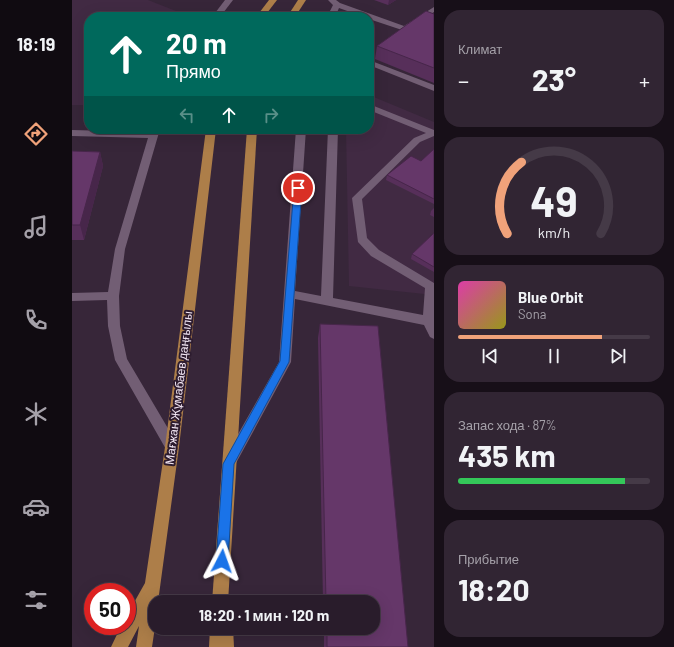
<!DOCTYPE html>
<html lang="ru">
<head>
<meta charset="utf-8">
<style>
  :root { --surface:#291c2b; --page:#312533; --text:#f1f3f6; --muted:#a5a1a9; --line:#453a47; --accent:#f0a27a }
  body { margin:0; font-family:Barlow,sans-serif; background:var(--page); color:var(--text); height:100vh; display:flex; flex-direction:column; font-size:15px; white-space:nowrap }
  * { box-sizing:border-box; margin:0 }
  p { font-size:13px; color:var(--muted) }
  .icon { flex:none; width:22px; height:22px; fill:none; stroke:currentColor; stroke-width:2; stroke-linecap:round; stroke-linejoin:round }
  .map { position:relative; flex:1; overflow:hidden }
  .drawer { display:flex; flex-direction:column; gap:10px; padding:10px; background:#170f18; width:240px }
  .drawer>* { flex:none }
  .guide { position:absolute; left:12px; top:12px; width:290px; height:122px; border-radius:16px; box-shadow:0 4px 16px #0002,0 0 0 1px var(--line); background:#00695c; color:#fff; overflow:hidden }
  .speed { position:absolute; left:12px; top:583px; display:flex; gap:8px; font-size:20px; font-weight:700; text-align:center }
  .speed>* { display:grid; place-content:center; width:52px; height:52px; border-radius:50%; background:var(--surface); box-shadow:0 4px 16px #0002,0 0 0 1px var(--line); line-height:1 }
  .speed .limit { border:6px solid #d22; background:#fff; color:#111 }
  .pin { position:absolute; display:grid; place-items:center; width:34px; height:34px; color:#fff; margin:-17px; border:2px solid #fff; border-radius:50%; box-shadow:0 1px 4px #0007 }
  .me { position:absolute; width:44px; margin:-22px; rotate:4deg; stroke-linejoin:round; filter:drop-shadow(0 0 3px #0008) }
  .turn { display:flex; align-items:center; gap:14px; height:84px; padding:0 16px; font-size:18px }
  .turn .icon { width:52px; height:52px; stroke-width:2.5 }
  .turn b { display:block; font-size:28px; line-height:34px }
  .lanes { display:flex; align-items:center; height:38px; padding:0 16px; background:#0003; justify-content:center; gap:20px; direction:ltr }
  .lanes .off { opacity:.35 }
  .big { font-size:30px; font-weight:700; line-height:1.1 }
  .drawer .tile { flex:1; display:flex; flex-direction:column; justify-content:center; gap:6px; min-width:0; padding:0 14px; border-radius:16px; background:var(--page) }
  .drawer .dial { align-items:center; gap:0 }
  .dial svg { height:104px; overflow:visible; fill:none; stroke:var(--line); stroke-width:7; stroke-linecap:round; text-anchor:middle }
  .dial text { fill:var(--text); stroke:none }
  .song { display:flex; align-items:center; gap:12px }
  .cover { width:48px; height:48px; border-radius:6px; background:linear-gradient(135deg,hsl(320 70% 55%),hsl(60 70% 35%)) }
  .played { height:4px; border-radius:2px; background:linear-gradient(90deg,var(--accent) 75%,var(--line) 75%) }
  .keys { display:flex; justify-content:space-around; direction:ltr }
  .heat { display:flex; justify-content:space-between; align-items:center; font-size:22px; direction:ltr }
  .charge { height:6px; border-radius:3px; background:linear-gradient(90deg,#34c759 87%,var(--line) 0) }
  .trip { position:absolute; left:76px; top:595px; width:232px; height:40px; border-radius:16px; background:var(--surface); box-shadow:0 4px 16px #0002,0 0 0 1px var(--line); font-weight:700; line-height:40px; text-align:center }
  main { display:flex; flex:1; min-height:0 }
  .tab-bar { display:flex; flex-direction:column; width:72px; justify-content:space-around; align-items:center; background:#100b11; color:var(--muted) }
  .tab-bar .icon { width:28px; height:28px }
  .tab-bar .on { color:var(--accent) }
  .tab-bar b { font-size:18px; color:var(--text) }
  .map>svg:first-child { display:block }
  .built { fill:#412a43 }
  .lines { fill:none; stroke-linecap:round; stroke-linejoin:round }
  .minor { fill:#725e74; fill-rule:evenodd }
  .major { fill:#ad7e49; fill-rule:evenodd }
  .wall { fill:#572f5a }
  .shaded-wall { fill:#47264a }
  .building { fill:#653769; stroke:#47264a }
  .route { fill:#1a73e8; stroke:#114b97 }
  .labels { text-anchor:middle; stroke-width:4; stroke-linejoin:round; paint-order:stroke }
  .street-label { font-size:12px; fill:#f5e9f6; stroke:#2d1c2f }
</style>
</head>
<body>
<main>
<nav class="tab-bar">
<b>18:19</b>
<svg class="icon on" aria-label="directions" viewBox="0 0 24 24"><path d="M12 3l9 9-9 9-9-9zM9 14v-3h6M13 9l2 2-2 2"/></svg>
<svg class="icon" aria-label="music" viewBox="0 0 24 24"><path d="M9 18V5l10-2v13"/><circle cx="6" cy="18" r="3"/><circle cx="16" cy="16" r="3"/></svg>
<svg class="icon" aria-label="phone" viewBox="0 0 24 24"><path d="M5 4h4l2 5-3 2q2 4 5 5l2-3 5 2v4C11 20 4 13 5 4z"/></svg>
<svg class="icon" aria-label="climate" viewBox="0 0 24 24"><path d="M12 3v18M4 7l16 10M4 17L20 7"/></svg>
<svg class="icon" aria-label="car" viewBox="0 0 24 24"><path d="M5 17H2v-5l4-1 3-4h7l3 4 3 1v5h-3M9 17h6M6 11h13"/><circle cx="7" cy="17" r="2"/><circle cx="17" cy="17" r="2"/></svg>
<svg class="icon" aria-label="filters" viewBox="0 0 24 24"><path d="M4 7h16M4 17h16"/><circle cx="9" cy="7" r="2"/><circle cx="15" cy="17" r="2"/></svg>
</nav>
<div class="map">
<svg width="362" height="647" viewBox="0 0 362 647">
  <rect width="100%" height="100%" fill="#372639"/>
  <g class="built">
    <polygon points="0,0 76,0 119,17 17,17 17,105 0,105"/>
    <polygon points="297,95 362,122 362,295 277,286 274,129 297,129"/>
  </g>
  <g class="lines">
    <g class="minor">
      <polygon points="153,0 161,0 148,17 140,17"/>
      <polygon points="256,0 264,0 268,3 332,26 362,7 362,12 333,31 297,19 297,17 292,17 267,8 263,17 255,17 261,5"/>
      <polygon points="297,60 362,85 362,91 297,65"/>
      <polygon points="297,104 362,130 362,136 348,142 290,199 295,238 307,250 362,283 362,339 358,337 352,325 223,299 219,362 163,465 158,467 153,465 151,461 153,457 207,362 224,129 234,129 223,291 249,296 256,129 266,129 261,298 351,315 353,288 299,256 286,242 280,198 342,138 354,133 297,110"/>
      <polygon points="78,129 88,129 53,249 47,296 48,326 55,359 107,447 105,451 100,453 95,451 43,360 36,326 35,300 0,301 0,293 36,292 43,249 76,138 0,136 0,130 77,132"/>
    </g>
    <g class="major">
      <polygon points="197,0 205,0 192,17 184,17"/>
      <polygon points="226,0 234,0 223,17 215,17"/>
      <polygon points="134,129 144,129 107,447 86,602 83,602 83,627 80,647 64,647 67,626 56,647 39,647 49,626 55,626 55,615 73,583 93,447"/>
      <polygon points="175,129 185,129 156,602 140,602"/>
      <polygon points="138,628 161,628 162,647 137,647"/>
    </g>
  </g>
  <g class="wall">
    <polygon points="302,0 324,0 316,5"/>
    <polygon points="362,14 362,83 303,59 305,46"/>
    <polygon points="362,149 362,204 314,180 315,175 349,161"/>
    <polygon points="0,151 28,152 31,166 12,240 0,240"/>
    <polygon points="362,208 362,217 358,215 359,211"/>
    <polygon points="362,233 362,272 339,259 340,254"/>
    <polygon points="248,324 336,647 252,647 252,628 301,628 301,602 251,602 246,338"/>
  </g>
  <g class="shaded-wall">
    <polygon points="317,0 324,0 316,5"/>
    <polygon points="28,152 31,166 12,240 8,225"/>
  </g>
  <g class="building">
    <polygon points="354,11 362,14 362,68 305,46"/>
    <polygon points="362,149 362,199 315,175 339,156 349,161"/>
    <polygon points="0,151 28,152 8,225 0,225"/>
    <polygon points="362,233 362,267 340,254"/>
    <polygon points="248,324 306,326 336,647 255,647 255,628 301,628 301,602 254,602"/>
  </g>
  <polygon class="route" points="226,186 230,188 217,362 162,464 156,561 154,565 150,566 146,565 144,561 151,464 208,361 222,188"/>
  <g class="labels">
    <g class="street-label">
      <text transform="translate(107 388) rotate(-83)" y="4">Мағжан Жұмабаев даңғылы</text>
    </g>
  </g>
</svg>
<div class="speed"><div class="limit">50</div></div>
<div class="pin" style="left:226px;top:188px;background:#d93025"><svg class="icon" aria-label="arrive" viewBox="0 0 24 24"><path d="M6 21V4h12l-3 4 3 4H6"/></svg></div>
<svg class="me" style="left:150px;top:561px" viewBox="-20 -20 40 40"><path d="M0-17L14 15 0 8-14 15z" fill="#1a73e8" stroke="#fff" stroke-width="4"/></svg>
<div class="trip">18:20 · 1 мин · 120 m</div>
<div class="guide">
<div class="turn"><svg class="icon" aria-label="ahead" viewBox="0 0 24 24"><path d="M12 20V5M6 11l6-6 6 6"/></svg><div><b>20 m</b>Прямо</div></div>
<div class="lanes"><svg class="icon off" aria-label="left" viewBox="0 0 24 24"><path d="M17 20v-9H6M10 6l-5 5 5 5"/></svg><svg class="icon" aria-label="ahead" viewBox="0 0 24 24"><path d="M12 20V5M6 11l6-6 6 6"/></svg><svg class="icon off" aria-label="right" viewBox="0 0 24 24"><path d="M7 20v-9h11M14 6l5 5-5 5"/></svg></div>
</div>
</div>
<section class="drawer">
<div class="tile"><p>Климат</p>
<div class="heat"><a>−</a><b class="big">23°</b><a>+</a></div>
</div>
<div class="tile dial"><svg viewBox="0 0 100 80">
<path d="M14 69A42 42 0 1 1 86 69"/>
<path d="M14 69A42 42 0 0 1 25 14" stroke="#f0a27a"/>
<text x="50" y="56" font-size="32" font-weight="700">49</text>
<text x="50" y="72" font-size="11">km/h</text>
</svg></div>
<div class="tile">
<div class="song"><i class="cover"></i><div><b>Blue Orbit</b><p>Sona</p></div></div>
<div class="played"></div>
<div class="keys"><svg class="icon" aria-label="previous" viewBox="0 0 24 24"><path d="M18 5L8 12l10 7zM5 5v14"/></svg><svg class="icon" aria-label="pause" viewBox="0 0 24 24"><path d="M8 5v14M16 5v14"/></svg><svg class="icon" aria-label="next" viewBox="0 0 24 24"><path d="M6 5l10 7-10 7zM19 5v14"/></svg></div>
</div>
<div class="tile"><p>Запас хода · 87%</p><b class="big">435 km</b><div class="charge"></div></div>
<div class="tile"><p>Прибытие</p><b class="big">18:20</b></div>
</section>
</main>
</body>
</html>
